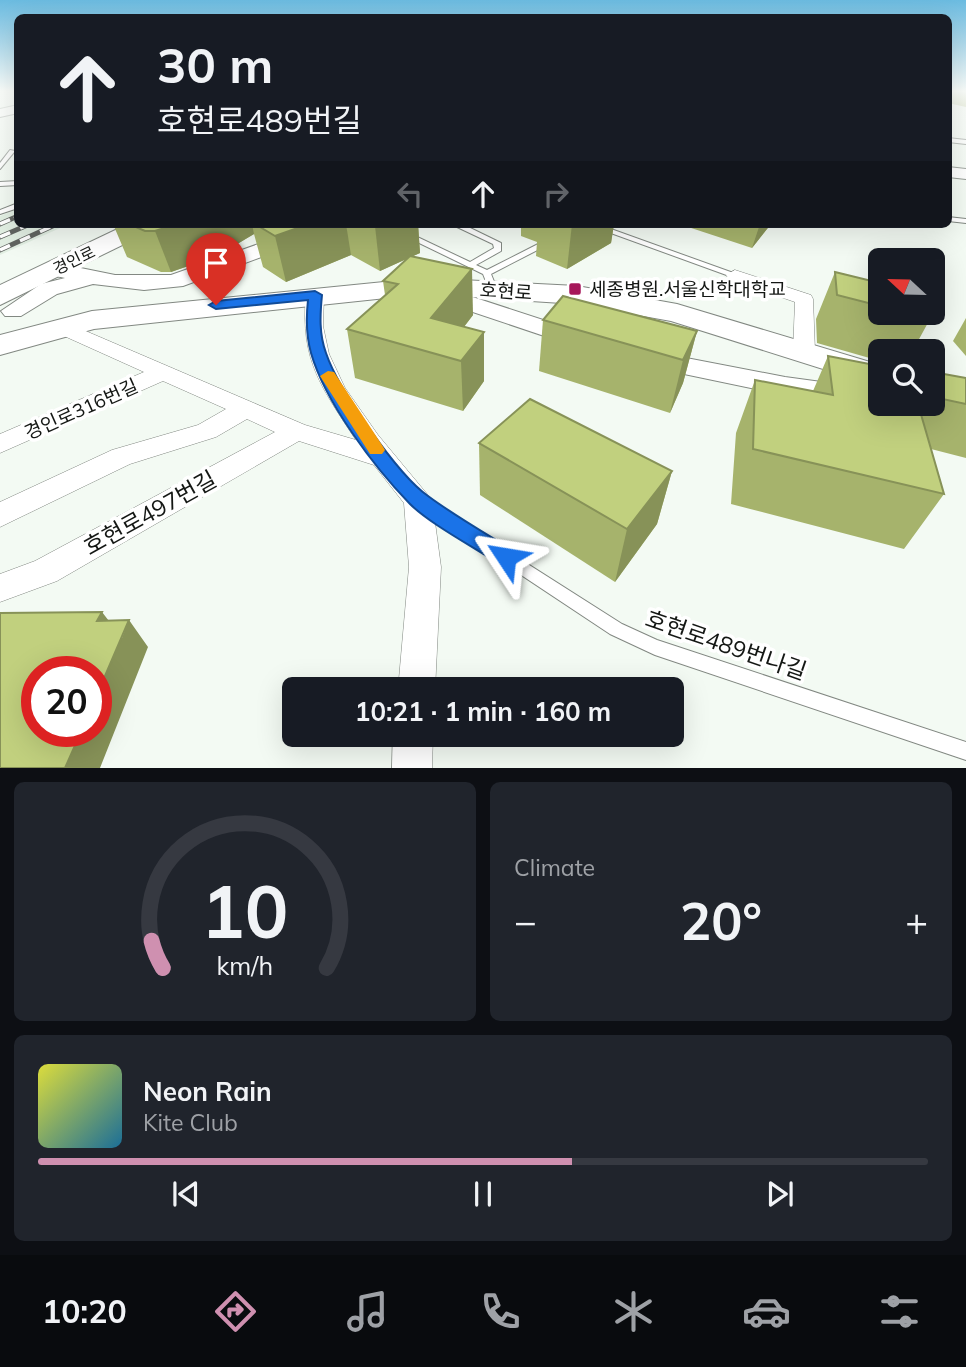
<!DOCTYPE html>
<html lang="en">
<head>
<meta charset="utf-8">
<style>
  :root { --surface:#171b24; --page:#20242c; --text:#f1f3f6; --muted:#9ea1a6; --line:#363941; --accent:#cf90b0 }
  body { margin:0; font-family:Mulish,"Noto Sans KR",sans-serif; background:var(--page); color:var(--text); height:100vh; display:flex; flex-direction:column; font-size:26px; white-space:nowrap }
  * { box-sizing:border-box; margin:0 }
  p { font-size:23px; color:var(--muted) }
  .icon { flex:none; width:38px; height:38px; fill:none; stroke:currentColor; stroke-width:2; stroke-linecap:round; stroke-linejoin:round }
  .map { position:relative; height:768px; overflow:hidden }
  .side { display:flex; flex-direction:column; gap:14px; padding:14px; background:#0d0f14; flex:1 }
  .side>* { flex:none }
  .top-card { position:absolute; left:14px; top:14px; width:938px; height:214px; border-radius:10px; box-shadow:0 7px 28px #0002; background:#171b24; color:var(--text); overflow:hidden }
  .needle { width:46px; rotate:292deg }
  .buttons { position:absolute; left:868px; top:248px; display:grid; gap:14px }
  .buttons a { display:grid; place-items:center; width:77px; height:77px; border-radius:10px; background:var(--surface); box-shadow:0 7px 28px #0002; font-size:35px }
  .speed { position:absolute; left:21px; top:656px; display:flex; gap:14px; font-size:35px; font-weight:700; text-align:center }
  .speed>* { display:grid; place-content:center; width:91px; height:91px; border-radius:50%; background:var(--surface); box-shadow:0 7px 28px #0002; line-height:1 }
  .speed .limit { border:10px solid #d22; background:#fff; color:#111 }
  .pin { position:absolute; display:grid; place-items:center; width:60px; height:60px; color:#fff; margin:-72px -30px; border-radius:50% 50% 50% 0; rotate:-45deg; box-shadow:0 0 7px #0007 }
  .pin .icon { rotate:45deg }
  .me { position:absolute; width:77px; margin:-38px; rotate:303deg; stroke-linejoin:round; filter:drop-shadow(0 0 5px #0008) }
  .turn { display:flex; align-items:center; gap:24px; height:147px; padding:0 28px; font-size:32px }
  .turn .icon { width:91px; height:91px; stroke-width:2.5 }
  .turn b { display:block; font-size:49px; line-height:60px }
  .lanes { display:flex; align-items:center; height:66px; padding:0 28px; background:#0003; justify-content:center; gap:35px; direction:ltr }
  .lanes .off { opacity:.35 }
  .big { font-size:52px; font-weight:700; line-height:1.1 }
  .side .card { flex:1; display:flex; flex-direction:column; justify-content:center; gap:10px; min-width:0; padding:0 24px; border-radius:10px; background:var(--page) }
  .side .dial { align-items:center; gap:0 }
  .dial svg { height:182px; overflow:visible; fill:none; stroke:var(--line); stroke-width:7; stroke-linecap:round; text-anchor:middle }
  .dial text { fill:var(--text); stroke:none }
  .song { display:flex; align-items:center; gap:21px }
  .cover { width:84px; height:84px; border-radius:10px; background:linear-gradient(135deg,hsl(60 70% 55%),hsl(200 70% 35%)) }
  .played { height:7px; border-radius:4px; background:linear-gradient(90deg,var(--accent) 60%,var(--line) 60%) }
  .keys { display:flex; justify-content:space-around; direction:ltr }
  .heat { display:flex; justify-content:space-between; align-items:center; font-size:38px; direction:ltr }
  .side .tiles { flex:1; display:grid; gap:14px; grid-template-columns:1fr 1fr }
  .card:last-child { grid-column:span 2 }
  .trip { position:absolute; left:282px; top:677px; width:402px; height:70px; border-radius:10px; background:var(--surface); box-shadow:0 7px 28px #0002; font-weight:700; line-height:70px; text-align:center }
  .tab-bar { display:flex; height:112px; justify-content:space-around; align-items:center; background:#090b0e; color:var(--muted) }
  .tab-bar .icon { width:49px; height:49px }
  .tab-bar .selected { color:var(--accent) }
  .tab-bar b { font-size:32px; color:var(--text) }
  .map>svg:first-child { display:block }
  .built { fill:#e2efe3 }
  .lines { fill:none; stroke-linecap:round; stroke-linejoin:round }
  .service-casing { stroke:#828882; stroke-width:2 }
  .minor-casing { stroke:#828882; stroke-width:1 }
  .tertiary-casing { stroke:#828882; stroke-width:2 }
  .primary-casing { stroke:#828882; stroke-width:2 }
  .service { fill:#fff; fill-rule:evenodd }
  .minor { fill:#fff; fill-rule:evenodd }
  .tertiary { fill:#fff; fill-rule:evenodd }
  .primary { fill:#fff; fill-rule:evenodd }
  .rail-far1-casing { stroke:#616561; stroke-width:3.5 }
  .rail-casing { stroke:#616561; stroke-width:5 }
  .rail-far1 { stroke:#fff; stroke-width:2.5; stroke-dasharray:7; stroke-linecap:butt }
  .rail { stroke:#fff; stroke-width:3.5; stroke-dasharray:11; stroke-linecap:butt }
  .wall { fill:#a6b36c }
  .shaded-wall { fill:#879258 }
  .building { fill:#c1d07e; stroke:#879258; stroke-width:2 }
  .route { fill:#1a73e8; stroke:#114b97; stroke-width:2 }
  .slow { fill:#f59e0b }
  .poi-dot { fill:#a6175a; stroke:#fff; stroke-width:2.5 }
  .labels { text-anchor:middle; stroke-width:7; stroke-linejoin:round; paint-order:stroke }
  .far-street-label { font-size:16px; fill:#141714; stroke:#fff }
  .poi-label { font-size:19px; fill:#141714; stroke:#fff; text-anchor:start }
  .street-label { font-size:19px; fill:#141714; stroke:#fff }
  .near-street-label { font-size:23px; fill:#141714; stroke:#fff }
</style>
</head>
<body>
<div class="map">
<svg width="966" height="769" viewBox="0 0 966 769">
  <rect width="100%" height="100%" fill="#f3faf3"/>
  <polygon class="built" points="17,209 18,224 69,224 0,255 0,216"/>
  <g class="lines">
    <defs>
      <g id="service">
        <polygon points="948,138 966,140 966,144 948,142"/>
        <polygon points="10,150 15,151 0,169 0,163"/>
        <polygon points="18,181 18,185 0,186 0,182"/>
        <polygon points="18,203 18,208 0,214 0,210"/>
        <polygon points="948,217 966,219 966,223 948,221"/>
        <polygon points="380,224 390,224 470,262 494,248 493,244 455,226 462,224 501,243 501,251 476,265 487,270 546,240 553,242 491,274 497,289 493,292 489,289 483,274"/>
        <polygon points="586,224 597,224 739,275 735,277 732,277"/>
        <polygon points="424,498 622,624 657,640 966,742 966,760 655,655 610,634 419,507 417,503 419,499"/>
      </g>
      <g id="minor">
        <polygon points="735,270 811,295 813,299 815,352 812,357 796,357 793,352 795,302 729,279 726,275"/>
        <path d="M 315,289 L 324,295 L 323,326 L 329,354 L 345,388 L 378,435 L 432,500 L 441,567 L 435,690 L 398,690 L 409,567 L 404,503 L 374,465 L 299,441 L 57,581 L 0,602 L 0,574 L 35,561 L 275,432 L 247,419 L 216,437 L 130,464 L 0,527 L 0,502 L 112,450 L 198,425 L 226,409 L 163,381 L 0,453 L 0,434 L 144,372 L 53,331 L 50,327 L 53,323 L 67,323 L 305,425 L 356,440 C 322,388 300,361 306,295 Z"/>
        <polygon points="393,735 433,735 432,769 392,769"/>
      </g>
      <g id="tertiary">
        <polygon points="18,105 18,113 0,117 0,109"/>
        <polygon points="948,167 966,169 966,179 948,177"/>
        <polygon points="315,224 342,224 340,228 183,286 144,290 93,284 57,294 21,316 5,316 1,311 41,284 65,278 48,274 45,269 48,264 56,263 115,275 171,275"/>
        <polygon points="436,285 586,334 590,339 586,344 568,344 428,297 425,292 428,287"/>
        <polygon points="650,351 785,377 880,390 880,404 891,404 880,408 785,395 641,365 637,359 641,353"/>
      </g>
      <g id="primary">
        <polygon points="128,224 159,224 155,229 0,305 0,285"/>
        <polygon points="424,278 577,286 677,304 880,365 880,387 671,321 577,304 424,294 94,329 0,355 0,335 92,311"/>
      </g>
    </defs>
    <use href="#service" class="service-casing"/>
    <use href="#minor" class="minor-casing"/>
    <use href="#tertiary" class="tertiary-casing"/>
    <use href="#primary" class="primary-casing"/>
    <use href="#service" class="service"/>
    <use href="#minor" class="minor"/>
    <use href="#tertiary" class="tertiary"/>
    <use href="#primary" class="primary"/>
    <defs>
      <polyline id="rail-far1" points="14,218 18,216"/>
      <g id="rail">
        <polyline points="0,224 18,216"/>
        <polyline points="0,237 30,224"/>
        <polyline points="0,250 57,224"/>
      </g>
    </defs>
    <use href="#rail-far1" class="rail-far1-casing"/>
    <use href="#rail" class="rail-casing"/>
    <use href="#rail-far1" class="rail-far1"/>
    <use href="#rail" class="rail"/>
  </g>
  <g class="wall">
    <polygon points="948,91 966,91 966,107 948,103"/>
    <polygon points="113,224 418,224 420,253 413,256 473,315 464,327 484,381 463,411 355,378 347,329 385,295 383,281 406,259 380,271 351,255 286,282 263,267 254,234 217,256 171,272 161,272 127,257"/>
    <polygon points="521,224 614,224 611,243 567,269 536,256 537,242 521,236"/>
    <polygon points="679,224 771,224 752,248"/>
    <polygon points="835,272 880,283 880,313 931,313 930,319 912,352 880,352 880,361 817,343 816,319"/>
    <polygon points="966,318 966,356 953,341"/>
    <polygon points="543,320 697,331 683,383 670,413 539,371"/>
    <polygon points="828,356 880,404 933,404 933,372 966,378 966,458 931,449 944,494 904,549 731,504 736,433 755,380 813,391"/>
    <polygon points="479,443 672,471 657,524 615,582 480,495"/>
  </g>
  <g class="shaded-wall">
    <polygon points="177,224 252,224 254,234 217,256 171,272 155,231"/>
    <polygon points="309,224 346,224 351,255 286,282 275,236"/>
    <polygon points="379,224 418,224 420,253 380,271 375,226"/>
    <polygon points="572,224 614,224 611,243 567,269"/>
    <polygon points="760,224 771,224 752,248"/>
    <polygon points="472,269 473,315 442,355 431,318"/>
    <polygon points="697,331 683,383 670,413 683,360"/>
    <polygon points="484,332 484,381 463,411 461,361"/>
    <polygon points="672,471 657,524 615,582 627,529"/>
    <polygon points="102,612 122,638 129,620 148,647 100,768 65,768 81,732 96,732 97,621"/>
  </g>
  <g class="building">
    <polygon points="129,224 177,224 155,231 145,231"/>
    <polygon points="255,224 309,224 275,236"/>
    <polygon points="410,256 472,269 431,318 484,332 461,361 347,329 398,284 383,281"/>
    <polygon points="835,272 880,283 880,306 837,295"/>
    <polygon points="563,296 697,331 683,360 543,320"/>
    <polygon points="907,313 931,313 930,319"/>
    <polygon points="828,356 880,366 880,404 918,404 944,494 753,449 755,380 833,395"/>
    <polygon points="933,372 966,378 966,404 933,397"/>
    <polygon points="530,399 672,471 627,529 479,443"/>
    <polygon points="102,612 97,621 129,620 96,697 96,672 37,672 37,732 81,732 65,768 0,768 0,613"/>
  </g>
  <linearGradient id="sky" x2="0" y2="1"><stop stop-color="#6bbbe0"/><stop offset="0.46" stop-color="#fafdfa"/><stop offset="1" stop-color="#fafdfa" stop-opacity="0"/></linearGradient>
  <rect width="966" height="198" fill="url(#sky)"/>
  <path class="route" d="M 315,291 L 322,295 C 320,315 319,334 326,353 C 338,389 398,475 428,496 C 455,516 485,533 514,551 L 517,557 L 514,564 L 506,566 L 499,564 C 474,547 430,524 410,504 C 374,467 325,402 311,353 C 306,335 306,318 308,300 L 216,309 L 209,305 L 216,301 Z"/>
  <polygon class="slow" points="328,371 334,372 382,445 385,450 382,454 370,454 320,376"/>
  <rect class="poi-dot" x="568" y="282" width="14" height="14" rx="3.5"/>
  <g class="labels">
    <g class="far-street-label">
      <text transform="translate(74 260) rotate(-26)" y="6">경인로</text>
    </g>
    <g class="poi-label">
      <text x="589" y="296">세종병원.서울신학대학교</text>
    </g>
    <g class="street-label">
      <text transform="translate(506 291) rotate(4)" y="7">호현로</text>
      <text transform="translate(81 409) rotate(-24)" y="7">경인로316번길</text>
    </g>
    <g class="near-street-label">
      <text transform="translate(150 513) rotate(-29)" y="8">호현로497번길</text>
      <text transform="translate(726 645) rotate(19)" y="8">호현로489번나길</text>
    </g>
  </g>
</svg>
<div class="buttons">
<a><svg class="needle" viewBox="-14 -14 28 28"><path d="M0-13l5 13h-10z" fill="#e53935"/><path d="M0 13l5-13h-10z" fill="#9ea1a6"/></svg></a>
<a><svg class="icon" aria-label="search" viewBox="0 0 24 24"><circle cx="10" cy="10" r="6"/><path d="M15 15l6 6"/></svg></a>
</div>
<div class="speed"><div class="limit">20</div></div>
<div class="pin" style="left:216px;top:305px;background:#d93025"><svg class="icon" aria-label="arrive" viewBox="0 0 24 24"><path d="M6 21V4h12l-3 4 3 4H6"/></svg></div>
<svg class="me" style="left:506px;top:557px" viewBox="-20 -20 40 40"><path d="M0-17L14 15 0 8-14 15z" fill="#1a73e8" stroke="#fff" stroke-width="4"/></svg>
<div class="trip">10:21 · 1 min · 160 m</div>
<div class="top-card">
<div class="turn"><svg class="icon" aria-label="ahead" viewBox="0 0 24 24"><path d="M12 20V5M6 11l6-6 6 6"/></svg><div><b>30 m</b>호현로489번길</div></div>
<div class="lanes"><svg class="icon off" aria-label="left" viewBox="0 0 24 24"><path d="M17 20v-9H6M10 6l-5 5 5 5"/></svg><svg class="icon" aria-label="ahead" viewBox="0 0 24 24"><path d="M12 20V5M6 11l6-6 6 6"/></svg><svg class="icon off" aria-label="right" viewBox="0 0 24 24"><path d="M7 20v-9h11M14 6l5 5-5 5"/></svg></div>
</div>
</div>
<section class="side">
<div class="tiles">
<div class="card dial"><svg viewBox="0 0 100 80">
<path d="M14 69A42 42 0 1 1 86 69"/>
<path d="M14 69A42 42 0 0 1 9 57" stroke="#cf90b0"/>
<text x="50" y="56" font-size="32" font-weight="700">10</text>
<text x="50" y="72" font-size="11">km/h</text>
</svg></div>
<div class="card"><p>Climate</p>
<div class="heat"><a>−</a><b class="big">20°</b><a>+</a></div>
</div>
<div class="card">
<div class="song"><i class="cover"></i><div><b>Neon Rain</b><p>Kite Club</p></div></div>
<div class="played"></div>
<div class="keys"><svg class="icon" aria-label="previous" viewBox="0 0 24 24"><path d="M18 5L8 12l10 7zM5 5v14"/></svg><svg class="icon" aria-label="pause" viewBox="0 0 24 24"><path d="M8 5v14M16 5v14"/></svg><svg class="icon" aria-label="next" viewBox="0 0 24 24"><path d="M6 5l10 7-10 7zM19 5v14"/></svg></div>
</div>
</div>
</section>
<nav class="tab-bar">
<b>10:20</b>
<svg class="icon selected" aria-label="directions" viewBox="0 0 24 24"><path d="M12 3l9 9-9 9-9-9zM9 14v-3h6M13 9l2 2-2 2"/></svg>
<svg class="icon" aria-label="music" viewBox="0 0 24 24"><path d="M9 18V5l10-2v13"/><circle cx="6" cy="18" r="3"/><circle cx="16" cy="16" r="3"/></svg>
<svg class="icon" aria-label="phone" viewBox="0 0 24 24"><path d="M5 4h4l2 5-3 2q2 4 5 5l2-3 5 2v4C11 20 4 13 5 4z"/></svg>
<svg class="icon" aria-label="climate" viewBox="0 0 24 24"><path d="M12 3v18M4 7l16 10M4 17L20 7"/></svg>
<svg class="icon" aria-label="car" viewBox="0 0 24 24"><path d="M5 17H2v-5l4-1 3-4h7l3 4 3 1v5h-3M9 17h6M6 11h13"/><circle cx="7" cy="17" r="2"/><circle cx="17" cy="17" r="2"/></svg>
<svg class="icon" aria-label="filters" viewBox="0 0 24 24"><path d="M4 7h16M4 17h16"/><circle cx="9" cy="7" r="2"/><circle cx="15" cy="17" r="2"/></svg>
</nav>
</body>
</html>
